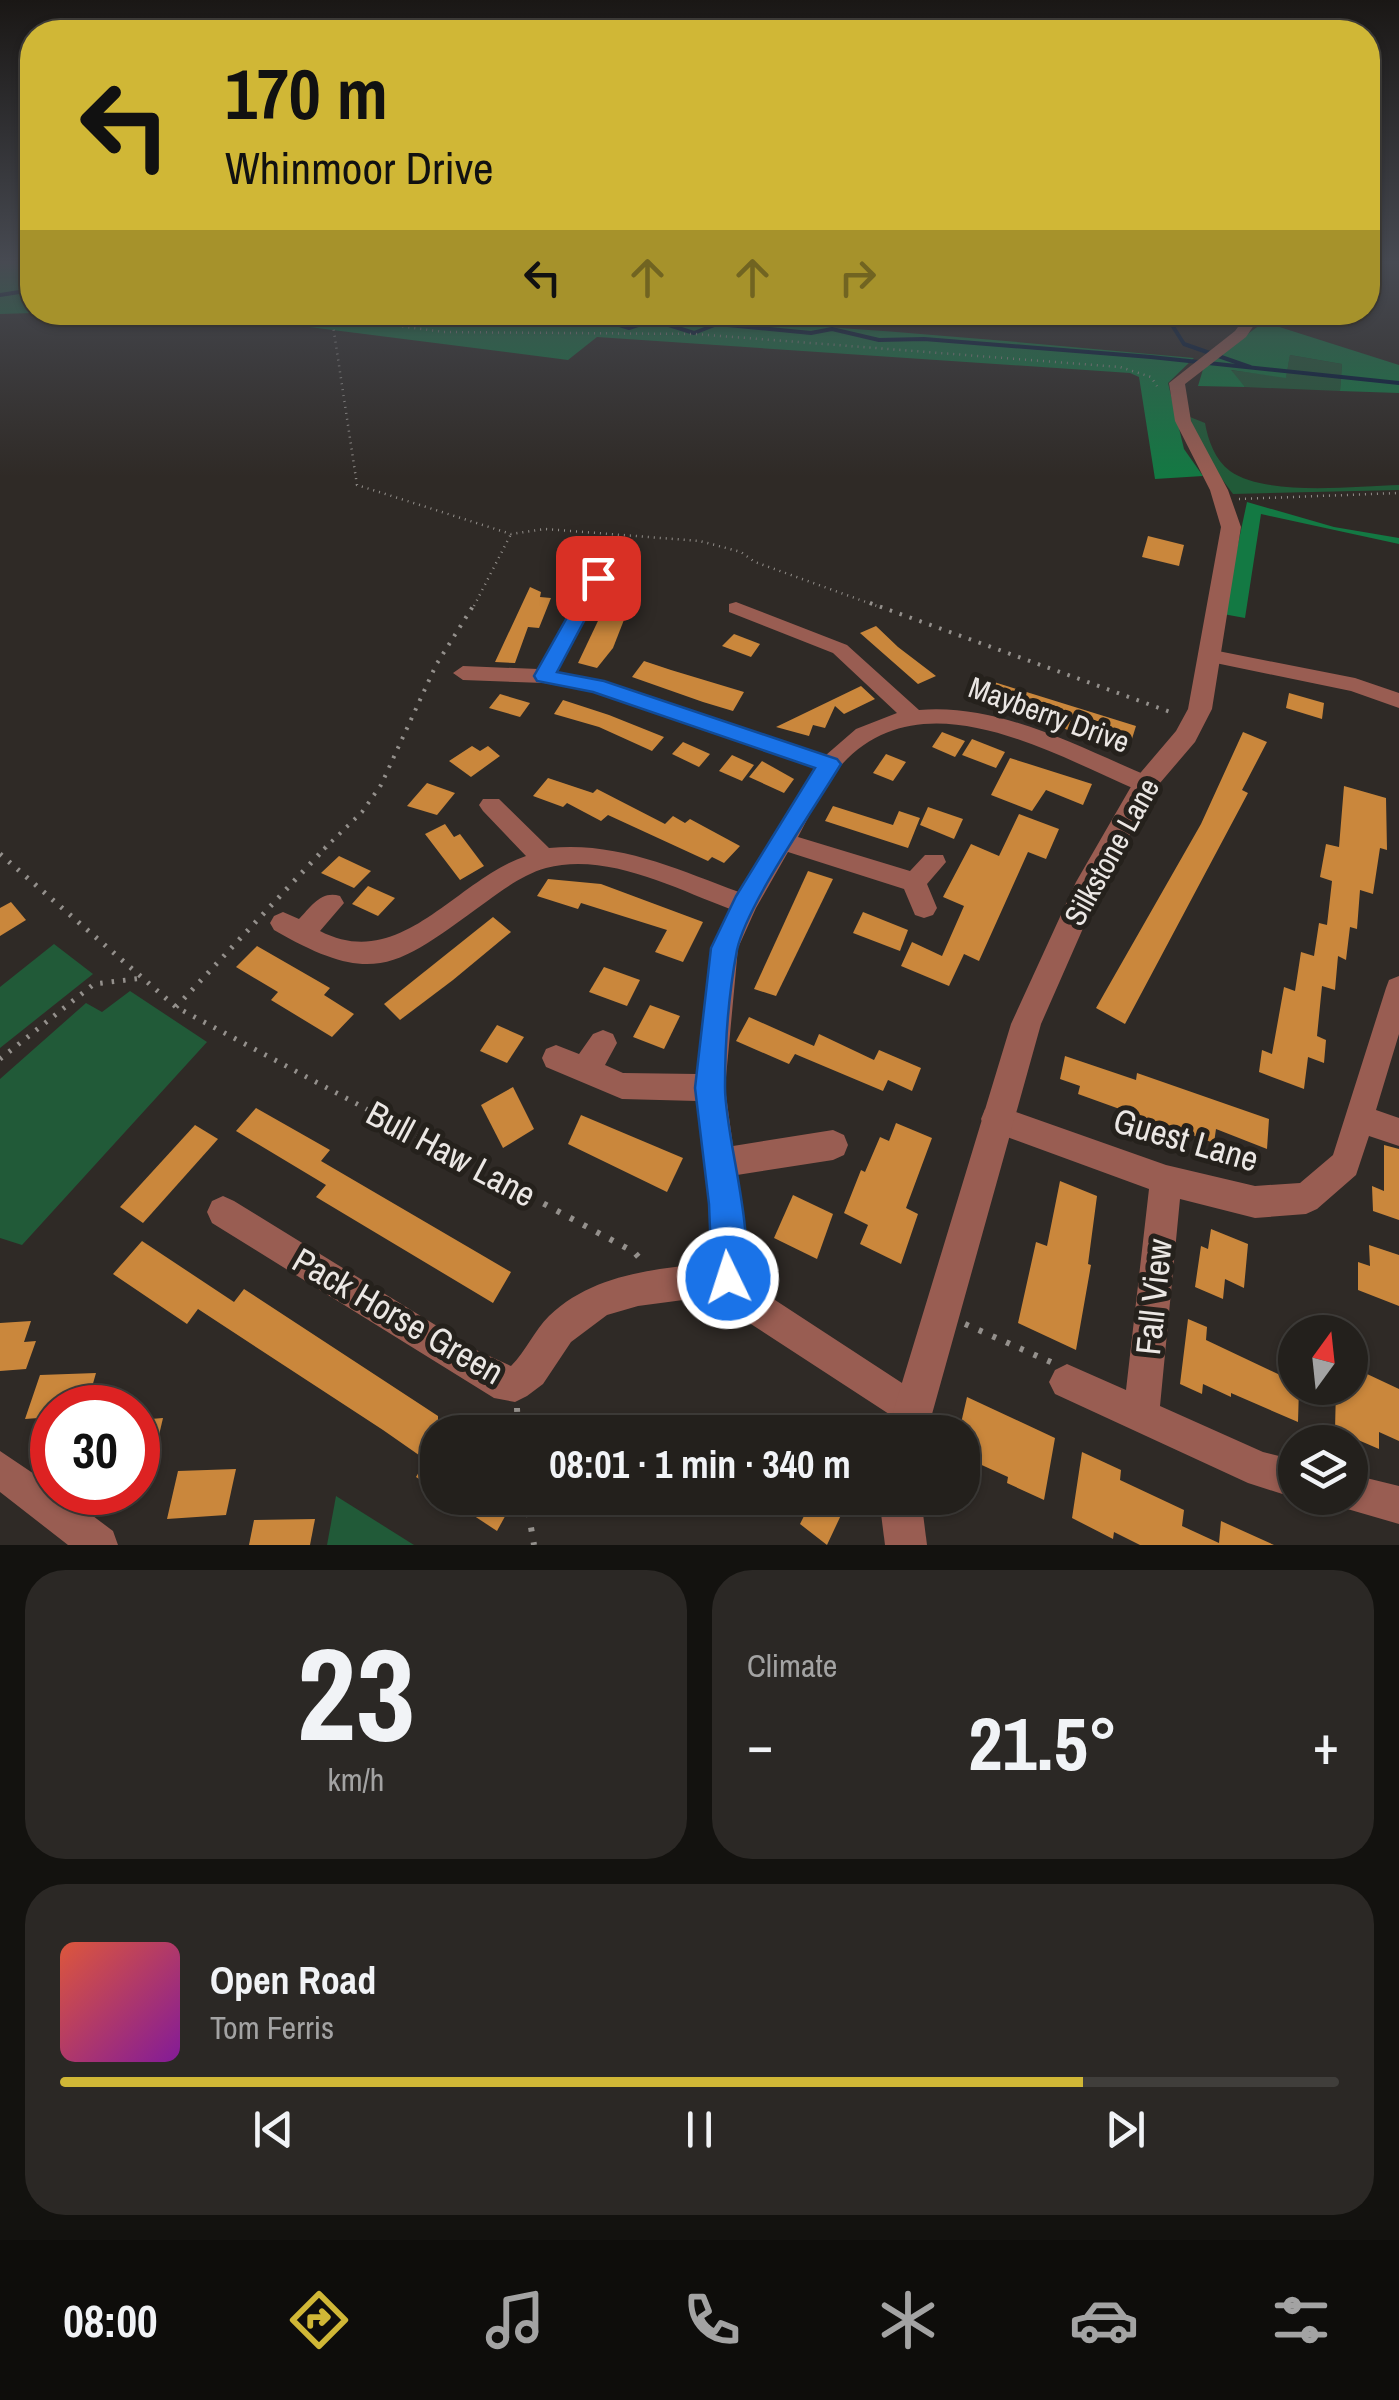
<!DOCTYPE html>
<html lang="en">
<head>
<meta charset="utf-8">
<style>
  :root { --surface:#23201c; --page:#2b2825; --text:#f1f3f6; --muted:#a3a3a3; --line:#403e3b; --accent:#d0b736 }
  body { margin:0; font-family:"Archivo Narrow",sans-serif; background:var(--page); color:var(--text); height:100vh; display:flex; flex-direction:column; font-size:38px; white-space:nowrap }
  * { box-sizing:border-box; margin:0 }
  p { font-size:32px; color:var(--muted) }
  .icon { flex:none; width:55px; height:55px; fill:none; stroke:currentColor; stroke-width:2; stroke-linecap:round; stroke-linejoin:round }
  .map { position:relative; height:1545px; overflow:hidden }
  .details { display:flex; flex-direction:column; gap:25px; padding:25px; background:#13120f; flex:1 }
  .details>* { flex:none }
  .banner { position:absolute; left:20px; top:20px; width:1360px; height:305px; border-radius:40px; box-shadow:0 2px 8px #0004,0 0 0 2px var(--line); background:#d0b736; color:#111; overflow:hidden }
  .needle { width:65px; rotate:15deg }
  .tools { position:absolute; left:1278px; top:1315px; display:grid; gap:20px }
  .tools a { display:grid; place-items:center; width:90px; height:90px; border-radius:50%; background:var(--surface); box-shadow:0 2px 8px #0004,0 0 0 2px var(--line); font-size:50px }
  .speed { position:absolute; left:30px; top:1385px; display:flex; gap:20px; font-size:50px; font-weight:700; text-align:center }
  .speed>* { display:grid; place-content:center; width:130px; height:130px; border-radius:50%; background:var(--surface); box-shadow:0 2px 8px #0004,0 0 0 2px var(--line); line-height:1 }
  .speed .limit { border:15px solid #d22; background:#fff; color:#111 }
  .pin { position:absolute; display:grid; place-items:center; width:85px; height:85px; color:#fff; margin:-42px; border-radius:20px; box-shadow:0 5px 15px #0006 }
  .me { position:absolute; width:110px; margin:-55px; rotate:356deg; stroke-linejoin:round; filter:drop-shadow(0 0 8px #0008) }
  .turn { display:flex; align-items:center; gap:35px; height:210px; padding:0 40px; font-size:45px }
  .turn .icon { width:130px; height:130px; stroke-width:2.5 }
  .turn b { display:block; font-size:70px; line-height:85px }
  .lanes { display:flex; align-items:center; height:95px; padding:0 40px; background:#0003; justify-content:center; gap:50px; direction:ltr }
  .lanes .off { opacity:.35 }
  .big { font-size:75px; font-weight:800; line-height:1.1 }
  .details .widget { flex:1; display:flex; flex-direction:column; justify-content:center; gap:15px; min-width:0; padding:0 35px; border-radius:40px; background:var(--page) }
  .details .dial { align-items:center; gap:0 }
  .dial b { font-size:130px; line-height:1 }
  .song { display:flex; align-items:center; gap:30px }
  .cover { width:120px; height:120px; border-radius:15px; background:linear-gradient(135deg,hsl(10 70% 55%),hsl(290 70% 35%)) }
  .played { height:10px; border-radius:5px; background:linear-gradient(90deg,var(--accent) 80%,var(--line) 80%) }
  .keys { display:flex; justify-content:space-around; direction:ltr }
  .heat { display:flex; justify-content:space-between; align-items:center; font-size:55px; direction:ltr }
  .details .tiles { flex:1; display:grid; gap:25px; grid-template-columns:1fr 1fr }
  .widget:last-child { grid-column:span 2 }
  .trip { position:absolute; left:420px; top:1415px; width:560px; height:100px; border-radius:40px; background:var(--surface); box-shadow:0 2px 8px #0004,0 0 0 2px var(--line); font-weight:800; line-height:100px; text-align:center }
  .tabs { display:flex; height:160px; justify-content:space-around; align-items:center; background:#0e0d0b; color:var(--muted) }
  .tabs .icon { width:70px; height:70px }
  .tabs .on { color:var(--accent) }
  .tabs b { font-size:45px; color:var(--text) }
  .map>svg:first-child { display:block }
  .green { fill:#215a38 }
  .forest { fill:#137943 }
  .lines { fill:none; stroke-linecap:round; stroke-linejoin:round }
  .stream { stroke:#01183a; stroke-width:4 }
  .building { fill:#ca873c }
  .path-far3 { stroke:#94908c; stroke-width:2.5; stroke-dasharray:1 5; stroke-linecap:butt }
  .path-far2 { stroke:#94908c; stroke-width:4; stroke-dasharray:2.5 8; stroke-linecap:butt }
  .path-far1 { stroke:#94908c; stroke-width:5; stroke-dasharray:2.5 9; stroke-linecap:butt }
  .path { stroke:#94908c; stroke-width:6; stroke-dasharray:4 11; stroke-linecap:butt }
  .minor { fill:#995d52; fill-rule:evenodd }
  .tertiary { fill:#995d52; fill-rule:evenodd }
  .route { fill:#1a73e8; stroke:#114b97; stroke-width:2.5 }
  .labels { text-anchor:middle; stroke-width:10; stroke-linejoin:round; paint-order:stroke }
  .street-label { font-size:30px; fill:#ebe7e4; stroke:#25211c }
  .near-street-label { font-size:35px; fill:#ebe7e4; stroke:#25211c }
</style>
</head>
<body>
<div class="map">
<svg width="1399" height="1545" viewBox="0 0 1399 1545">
  <rect width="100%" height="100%" fill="#2f2a26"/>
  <g class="green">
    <polygon points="1290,355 1342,364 1340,391 1245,387 1229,370 1286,377"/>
    <path d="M 1190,417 L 1205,423 C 1208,440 1215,460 1230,471 C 1267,497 1354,486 1399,485 L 1399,490 L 1233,494 L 1198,447 Z"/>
    <polygon points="54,944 93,974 0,1048 0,987"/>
    <polygon points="130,991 207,1042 22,1245 0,1238 0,1079 86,1003 102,1012"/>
    <polygon points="336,1496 414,1545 327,1545"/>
  </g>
  <g class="forest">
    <polygon points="0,261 32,261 34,313 0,314"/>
    <path d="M 399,312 L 437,320 L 451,312 C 700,313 947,335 1194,358 L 1168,383 L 1184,449 L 1203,476 L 1155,479 L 1139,377 L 1130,373 L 597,337 L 568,360 L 200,313 Z"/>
    <polygon points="1264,322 1399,365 1399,393 1340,391 1342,364 1290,355 1286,378 1231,370 1245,387 1198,386 1204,366"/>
    <polygon points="1247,502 1334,527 1399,538 1399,544 1261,514 1245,618 1223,614"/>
  </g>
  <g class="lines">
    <g class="stream">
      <polyline points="0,295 32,290"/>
      <polyline points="369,312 376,324 559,322 613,323 629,328 653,320 694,333 717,324 811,333 832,329 879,340 924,339 1151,357 1399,383"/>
      <polyline points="1155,312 1172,325 1184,344 1250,367"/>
    </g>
  </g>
  <g class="building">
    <polygon points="1148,536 1184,545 1179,566 1142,557"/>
    <polygon points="578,553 579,574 557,575 557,554"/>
    <polygon points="530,587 541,592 540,597 551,598 539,628 528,627 515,663 495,662"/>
    <polygon points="606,604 629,607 613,648 597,668 578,663"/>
    <polygon points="876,626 898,647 936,676 918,684 860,633"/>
    <polygon points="734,634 760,644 751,657 722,646"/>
    <polygon points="644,661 671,670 744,692 733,711 703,702 632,677"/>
    <polygon points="978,677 1136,726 1131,742 1112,736 1108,745 1006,707 1008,704 970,690"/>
    <polygon points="861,686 875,699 844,714 835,706 825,728 813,725 809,736 776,727"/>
    <polygon points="1289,693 1324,703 1322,719 1286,708"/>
    <polygon points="500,694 530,703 520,717 489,708"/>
    <polygon points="563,700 609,715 664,737 652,751 599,727 554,714"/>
    <polygon points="942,732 965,741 955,757 932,747"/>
    <polygon points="1243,732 1267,742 1242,790 1248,793 1125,1024 1096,1008 1201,824"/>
    <polygon points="972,739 1005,752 996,768 962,755"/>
    <polygon points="683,742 710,754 699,767 672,754"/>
    <polygon points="472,746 480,751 488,746 500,756 471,777 449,761"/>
    <polygon points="886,754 906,762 893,781 873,773"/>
    <polygon points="732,755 754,765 742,781 719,771"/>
    <polygon points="1010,758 1092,784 1083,805 1046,790 1032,811 991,795"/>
    <polygon points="762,761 794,779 784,793 749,777"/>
    <polygon points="548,778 593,793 597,789 665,824 673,816 685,823 690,819 740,846 724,863 712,857 708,861 608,815 601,821 567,803 563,807 533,796"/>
    <polygon points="427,783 455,793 437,815 407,806"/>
    <polygon points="1344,786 1386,798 1387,850 1380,848 1373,894 1360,890 1357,929 1350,927 1346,960 1338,956 1335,990 1322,986 1317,1036 1326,1040 1324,1063 1308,1057 1304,1089 1259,1072 1262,1050 1272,1054 1284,987 1295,991 1301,952 1314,956 1319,923 1327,925 1332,881 1320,877 1326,844 1339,847"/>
    <polygon points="833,806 893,825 899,811 920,818 908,848 825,821"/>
    <polygon points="928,807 963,819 954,839 920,825"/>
    <polygon points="1019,814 1059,829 1046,859 1028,852 979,961 964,954 949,986 901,966 912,942 942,956 964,906 943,897 971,844 999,856"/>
    <polygon points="445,824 454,837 460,834 484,866 460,880 425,834"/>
    <polygon points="339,856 371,871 354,888 321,873"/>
    <polygon points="808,871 833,879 776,996 754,989"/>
    <polygon points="548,879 601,884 703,922 683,962 655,952 667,930 581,903 578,909 537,896"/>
    <polygon points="368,886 395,898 378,916 352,904"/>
    <polygon points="11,902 26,920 0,936 0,908"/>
    <polygon points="863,912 908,930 900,951 853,933"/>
    <polygon points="493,917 511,932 453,980 400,1020 384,1004"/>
    <polygon points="257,946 330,988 324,995 354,1014 332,1037 271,1000 278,992 236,967"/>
    <polygon points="604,967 640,980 627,1006 589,992"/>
    <polygon points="650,1005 680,1016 664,1049 633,1037"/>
    <polygon points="749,1017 814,1046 819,1034 874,1060 879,1050 921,1068 912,1091 888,1080 883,1091 795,1054 789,1064 736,1041"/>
    <polygon points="497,1025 524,1037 507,1063 480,1051"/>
    <polygon points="1065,1056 1136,1080 1137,1073 1269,1119 1267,1149 1216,1129 1214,1143 1078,1094 1080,1086 1060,1079"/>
    <polygon points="513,1087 534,1129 503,1148 481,1105"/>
    <polygon points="256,1108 330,1150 321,1161 511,1272 493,1303 316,1197 326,1185 236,1131"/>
    <polygon points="581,1115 683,1158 667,1192 568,1144"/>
    <polygon points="896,1123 932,1138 906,1208 918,1214 901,1264 860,1244 868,1225 844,1213 861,1170 865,1172 880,1137 889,1141"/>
    <polygon points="195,1125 218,1139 143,1223 120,1207"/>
    <polygon points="1384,1145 1399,1149 1399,1220 1373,1211 1372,1186 1384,1191"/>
    <polygon points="1060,1181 1097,1196 1088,1264 1091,1265 1076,1350 1018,1323 1036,1242 1047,1246"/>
    <polygon points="793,1195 833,1214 817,1259 774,1238"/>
    <polygon points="1211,1229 1248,1244 1244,1288 1225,1279 1223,1299 1195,1287 1201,1246 1208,1249"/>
    <polygon points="142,1241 234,1302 244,1289 438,1416 438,1491 416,1477 426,1460 383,1430 198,1309 187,1324 113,1274"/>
    <polygon points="1369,1245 1399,1255 1399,1306 1358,1290 1358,1262 1370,1266"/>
    <polygon points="1188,1319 1207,1327 1206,1340 1295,1382 1299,1388 1298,1422 1231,1393 1231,1397 1203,1384 1202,1394 1180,1384"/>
    <polygon points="31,1321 24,1342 36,1341 26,1369 0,1371 0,1323"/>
    <polygon points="1350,1366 1399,1389 1399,1441 1379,1432 1379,1449 1335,1430 1336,1388 1350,1388"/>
    <polygon points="96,1373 86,1408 52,1408 52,1417 25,1419 40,1375"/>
    <polygon points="967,1397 1055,1438 1044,1500 1007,1483 1008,1477 962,1456 962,1432 959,1432"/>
    <polygon points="163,1418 152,1465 138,1465 138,1420"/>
    <polygon points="1082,1452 1121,1470 1120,1480 1184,1510 1182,1526 1219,1543 1221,1521 1274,1545 1140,1545 1114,1532 1113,1539 1072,1518"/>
    <polygon points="236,1469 226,1515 167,1519 178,1471"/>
    <polygon points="447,1498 515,1498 497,1531"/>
    <polygon points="813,1498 849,1498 827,1545 800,1524"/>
    <polygon points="315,1519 310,1545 249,1545 254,1520"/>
  </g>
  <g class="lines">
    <g class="path-far3">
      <polyline points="331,312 357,485 511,534 545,529 700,541 741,552 755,562 877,606"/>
      <polyline points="331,317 444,332 695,334 1120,367 1151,377 1157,386"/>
      <polyline points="1239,499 1399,493"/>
      <polyline points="474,606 511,534"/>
    </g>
    <g class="path-far2">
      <polyline points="870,603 1173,713"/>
      <polyline points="324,849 362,812 381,785 436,665 475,603"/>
    </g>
    <g class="path-far1">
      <polyline points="0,854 176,1007 456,1157"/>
      <polyline points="176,1007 326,847"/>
      <polyline points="0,1059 94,984 143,978"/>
    </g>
    <g class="path">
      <polyline points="451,1154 634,1252 644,1263"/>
      <polyline points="965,1324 1053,1363"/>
      <polyline points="517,1408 518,1432"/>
      <polyline points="526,1498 534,1545"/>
    </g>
    <g class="minor">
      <path d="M 598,572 L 607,578 L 557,672 L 603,681 L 826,755 L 856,729 L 897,713 L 833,653 L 729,612 L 729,604 L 736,602 L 847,645 L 919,710 C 1001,703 1080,748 1153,778 L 1156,784 L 1153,790 L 1137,790 C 1048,752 917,673 837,770 C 821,789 810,815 798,837 L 910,871 L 925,855 L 943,855 L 946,862 L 927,884 L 937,908 L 933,915 L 924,918 L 915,915 L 904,889 L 788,852 L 756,908 L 738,948 L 725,1088 L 733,1146 L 833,1130 L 844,1135 L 848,1145 L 844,1155 L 833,1160 L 737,1175 L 744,1272 L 758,1289 L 925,1398 L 930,1411 L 925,1424 L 912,1429 L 734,1313 L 721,1295 L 638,1306 L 607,1315 L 571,1342 L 543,1384 L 527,1396 L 515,1402 L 494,1398 L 212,1223 L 207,1212 L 212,1201 L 223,1196 L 234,1201 L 476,1350 L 511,1366 C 526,1351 534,1331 549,1316 C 593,1274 654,1269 711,1263 L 709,1204 L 697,1101 L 622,1099 L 546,1067 L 542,1058 L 546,1049 L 556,1045 L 579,1054 L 593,1034 L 603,1030 L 613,1034 L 617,1043 L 605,1065 L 623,1073 L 697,1074 L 712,948 L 730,909 C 674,888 607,852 546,868 C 524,874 504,889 486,902 C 397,966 376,989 274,930 L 270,923 L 274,916 L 283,912 L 299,919 C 311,907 321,890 340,896 L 344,903 L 320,931 C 401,973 455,880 526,856 L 483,811 L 479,805 L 483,799 L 499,799 L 549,848 C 617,841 677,869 739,892 L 815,768 L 593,692 L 544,683 L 463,680 L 453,673 L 463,666 L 538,669 L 589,578 Z"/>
      <polygon points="1208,649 1355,678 1399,693 1399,708 1351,691 1201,660 1198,655 1201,650"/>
      <polygon points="1399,976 1399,1034 1376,1110 1399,1118 1399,1146 1369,1136 1356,1175 1317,1209 1306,1214 1255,1218 1180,1199 1160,1406 1263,1452 1295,1460 1295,1498 1248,1483 1055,1394 1049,1382 1055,1370 1067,1364 1126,1390 1149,1189 985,1129 981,1119 985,1109 996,1105 1166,1165 1255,1186 1300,1183 1333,1155 1386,988 1389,980"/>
      <polygon points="0,1451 52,1486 52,1492 61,1492 113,1531 118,1545 68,1545 0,1492"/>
      <polygon points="1350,1474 1399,1486 1399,1524 1337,1506 1333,1498 1350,1498"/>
    </g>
    <g class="tertiary">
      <polygon points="1249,312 1263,312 1246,337 1185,384 1191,421 1228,490 1241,527 1212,709 1195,742 1154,790 1099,892 1041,1024 927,1432 887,1432 1011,1024 1076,882 1136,778 1176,731 1188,709 1221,527 1210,490 1175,421 1169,383 1235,331"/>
      <polygon points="879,1498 921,1498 927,1545 885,1545"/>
    </g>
  </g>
  <linearGradient id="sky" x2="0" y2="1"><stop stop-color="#1a1715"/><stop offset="0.55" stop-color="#474a52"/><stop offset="1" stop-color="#474a52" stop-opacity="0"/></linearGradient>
  <rect width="1399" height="477" fill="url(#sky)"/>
  <path class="route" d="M 591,575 L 607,578 L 557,672 L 604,681 L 837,759 L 841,764 C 814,809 747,904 737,950 C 729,992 725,1044 725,1087 C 725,1141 760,1241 740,1290 L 728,1295 L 716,1290 L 712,1278 L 709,1204 L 695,1088 L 711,948 L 736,896 L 815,768 L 593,692 L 537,681 L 534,676 Z"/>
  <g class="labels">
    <g class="street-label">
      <text transform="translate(1049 715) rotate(20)" y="10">Mayberry Drive</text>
      <text transform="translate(1112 852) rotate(-61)" y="10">Silkstone Lane</text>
    </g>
    <g class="near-street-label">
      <text transform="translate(1186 1140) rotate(16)" y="12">Guest Lane</text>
      <text transform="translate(451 1154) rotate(28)" y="12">Bull Haw Lane</text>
      <text transform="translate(1154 1297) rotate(-84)" y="12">Fall View</text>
      <text transform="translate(398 1316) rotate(30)" y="12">Pack Horse Green</text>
    </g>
  </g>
</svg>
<div class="tools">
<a><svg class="needle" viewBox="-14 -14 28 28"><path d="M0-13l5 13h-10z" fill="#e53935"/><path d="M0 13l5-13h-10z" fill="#a3a3a3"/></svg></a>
<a><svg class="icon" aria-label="layers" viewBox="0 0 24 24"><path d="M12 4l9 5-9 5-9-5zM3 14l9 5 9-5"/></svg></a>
</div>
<div class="speed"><div class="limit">30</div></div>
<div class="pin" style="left:598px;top:578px;background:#d93025"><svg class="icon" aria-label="arrive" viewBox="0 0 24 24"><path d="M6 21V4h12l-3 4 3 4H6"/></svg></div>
<svg class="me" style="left:728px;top:1278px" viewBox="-20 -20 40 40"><circle r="17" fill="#1a73e8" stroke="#fff" stroke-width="3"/><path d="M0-11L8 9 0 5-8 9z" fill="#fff"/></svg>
<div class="trip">08:01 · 1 min · 340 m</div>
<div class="banner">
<div class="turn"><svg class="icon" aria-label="left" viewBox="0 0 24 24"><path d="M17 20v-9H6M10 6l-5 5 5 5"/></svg><div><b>170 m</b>Whinmoor Drive</div></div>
<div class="lanes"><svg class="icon" aria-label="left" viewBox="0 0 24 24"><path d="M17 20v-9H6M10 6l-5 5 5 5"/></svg><svg class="icon off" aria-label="ahead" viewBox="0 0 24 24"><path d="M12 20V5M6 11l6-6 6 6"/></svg><svg class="icon off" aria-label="ahead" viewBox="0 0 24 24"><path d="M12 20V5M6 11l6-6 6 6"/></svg><svg class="icon off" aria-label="right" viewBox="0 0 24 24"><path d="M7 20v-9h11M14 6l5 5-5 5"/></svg></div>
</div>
</div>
<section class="details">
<div class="tiles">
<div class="widget dial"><b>23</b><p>km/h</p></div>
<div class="widget"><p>Climate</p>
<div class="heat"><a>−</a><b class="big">21.5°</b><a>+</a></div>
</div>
<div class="widget">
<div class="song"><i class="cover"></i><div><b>Open Road</b><p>Tom Ferris</p></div></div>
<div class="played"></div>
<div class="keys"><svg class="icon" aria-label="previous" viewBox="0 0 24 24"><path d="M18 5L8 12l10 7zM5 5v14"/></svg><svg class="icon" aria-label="pause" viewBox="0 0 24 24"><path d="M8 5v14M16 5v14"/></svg><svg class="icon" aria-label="next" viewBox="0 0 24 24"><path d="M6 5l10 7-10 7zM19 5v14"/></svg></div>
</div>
</div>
</section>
<nav class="tabs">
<b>08:00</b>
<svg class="icon on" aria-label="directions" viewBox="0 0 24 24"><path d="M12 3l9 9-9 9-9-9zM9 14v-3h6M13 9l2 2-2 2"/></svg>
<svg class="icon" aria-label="music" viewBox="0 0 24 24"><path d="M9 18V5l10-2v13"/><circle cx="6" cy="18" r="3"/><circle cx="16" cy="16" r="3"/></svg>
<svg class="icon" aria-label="phone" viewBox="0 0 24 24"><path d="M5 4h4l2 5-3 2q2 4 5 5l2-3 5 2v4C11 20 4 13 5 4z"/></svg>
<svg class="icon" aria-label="climate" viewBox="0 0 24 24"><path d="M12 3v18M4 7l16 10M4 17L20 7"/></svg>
<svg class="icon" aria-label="car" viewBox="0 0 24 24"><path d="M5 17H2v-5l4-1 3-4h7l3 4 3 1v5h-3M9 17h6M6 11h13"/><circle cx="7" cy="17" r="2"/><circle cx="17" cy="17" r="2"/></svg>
<svg class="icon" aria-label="filters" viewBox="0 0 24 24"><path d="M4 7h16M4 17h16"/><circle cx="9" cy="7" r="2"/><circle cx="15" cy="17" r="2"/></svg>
</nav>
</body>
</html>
